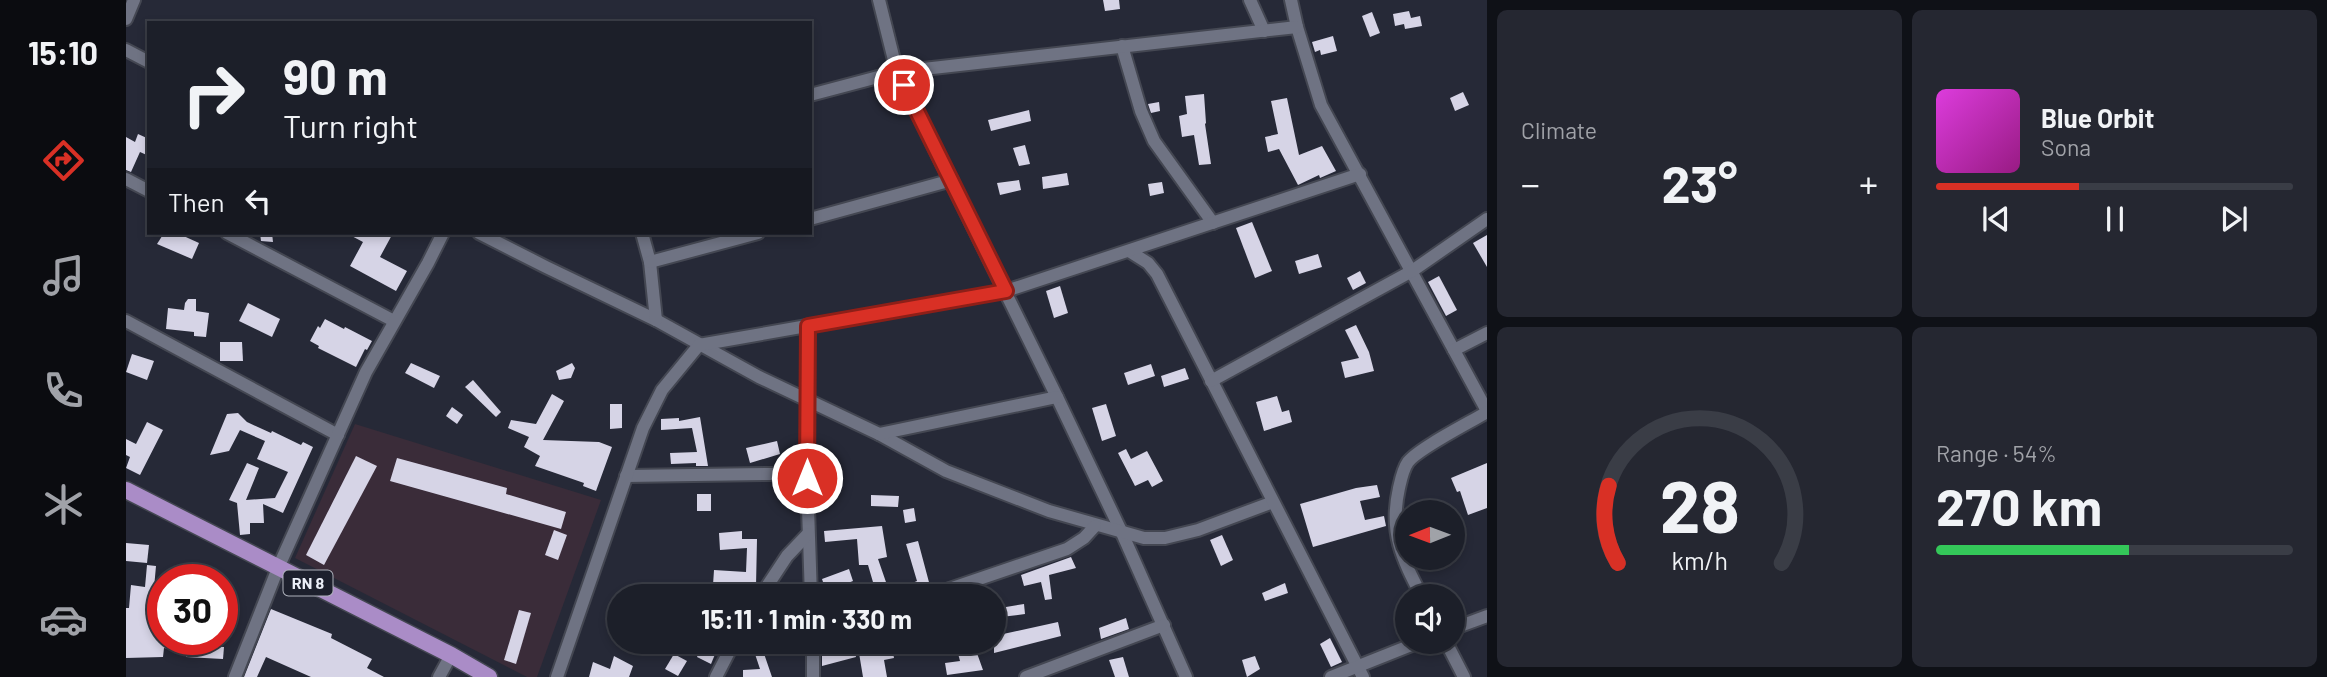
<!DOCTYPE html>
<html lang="en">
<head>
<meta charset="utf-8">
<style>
  :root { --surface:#1c1f29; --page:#252731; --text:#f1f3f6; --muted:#a0a2a8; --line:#3a3d46; --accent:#d93025 }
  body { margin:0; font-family:Barlow,sans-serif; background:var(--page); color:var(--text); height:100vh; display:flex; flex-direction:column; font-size:26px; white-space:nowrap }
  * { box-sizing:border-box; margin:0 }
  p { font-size:23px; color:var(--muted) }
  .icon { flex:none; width:38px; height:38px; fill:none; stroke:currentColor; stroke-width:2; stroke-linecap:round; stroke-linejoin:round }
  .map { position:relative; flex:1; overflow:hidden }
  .sheet { display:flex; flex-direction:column; gap:10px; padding:10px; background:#0f1117; width:840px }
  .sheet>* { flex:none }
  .banner { position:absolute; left:21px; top:21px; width:665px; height:214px; border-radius:0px; box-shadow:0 4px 10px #0003,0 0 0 2px var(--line); background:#1c1f29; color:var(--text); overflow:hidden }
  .needle { width:46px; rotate:269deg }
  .controls { position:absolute; left:1269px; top:500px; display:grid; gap:14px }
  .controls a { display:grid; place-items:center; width:70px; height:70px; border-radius:50%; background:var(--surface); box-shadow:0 4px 10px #0003,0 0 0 2px var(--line); font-size:35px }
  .speed { position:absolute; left:21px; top:564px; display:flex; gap:14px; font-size:35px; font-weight:700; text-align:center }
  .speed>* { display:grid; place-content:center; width:91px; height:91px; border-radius:50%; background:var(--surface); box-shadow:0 4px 10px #0003,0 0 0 2px var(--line); line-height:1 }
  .speed .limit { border:10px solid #d22; background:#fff; color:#111 }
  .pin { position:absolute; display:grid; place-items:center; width:60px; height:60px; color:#fff; margin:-30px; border:4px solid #fff; border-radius:50%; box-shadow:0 2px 7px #0007 }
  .me { position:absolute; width:77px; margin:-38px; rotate:0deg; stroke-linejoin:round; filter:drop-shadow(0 0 5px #0008) }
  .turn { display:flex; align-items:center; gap:24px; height:147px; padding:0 21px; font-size:32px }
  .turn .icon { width:91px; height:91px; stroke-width:2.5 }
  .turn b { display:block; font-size:49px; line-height:60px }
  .then { display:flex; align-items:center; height:66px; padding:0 21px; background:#0003; gap:14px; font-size:26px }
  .big { font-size:52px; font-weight:700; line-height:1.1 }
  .sheet .widget { flex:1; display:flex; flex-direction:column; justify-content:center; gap:10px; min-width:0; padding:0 24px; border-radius:10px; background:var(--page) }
  .sheet .dial { align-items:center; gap:0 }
  .dial svg { height:182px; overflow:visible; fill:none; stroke:var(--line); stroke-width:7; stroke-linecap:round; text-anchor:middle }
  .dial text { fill:var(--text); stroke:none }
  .song { display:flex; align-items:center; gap:21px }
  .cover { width:84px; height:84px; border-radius:10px; background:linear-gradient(135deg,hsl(300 70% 55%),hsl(310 70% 35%)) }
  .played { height:7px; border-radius:4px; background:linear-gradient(90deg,var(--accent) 40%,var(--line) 40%) }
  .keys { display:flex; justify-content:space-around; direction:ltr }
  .heat { display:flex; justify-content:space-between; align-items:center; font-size:38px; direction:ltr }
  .charge { height:10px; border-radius:5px; background:linear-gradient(90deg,#34c759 54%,var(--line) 0) }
  .sheet .tiles { flex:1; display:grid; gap:10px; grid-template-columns:repeat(2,1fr) }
  .trip { position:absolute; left:481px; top:584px; width:399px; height:70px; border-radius:35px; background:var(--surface); box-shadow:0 4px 10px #0003,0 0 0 2px var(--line); font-weight:700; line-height:70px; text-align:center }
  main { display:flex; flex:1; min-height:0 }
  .tabs { display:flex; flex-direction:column; width:126px; justify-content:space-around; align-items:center; background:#0b0c10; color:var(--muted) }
  .tabs .icon { width:49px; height:49px }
  .tabs .current { color:var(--accent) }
  .tabs b { font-size:32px; color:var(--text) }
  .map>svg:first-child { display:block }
  .education { fill:#3a2c39 }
  .building { fill:#d6d4e6 }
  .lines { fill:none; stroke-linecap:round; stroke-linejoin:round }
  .minor-casing { stroke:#444752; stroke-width:16 }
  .major-casing { stroke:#444752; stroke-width:19 }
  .minor { stroke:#6f7383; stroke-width:12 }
  .major { stroke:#aa8cc7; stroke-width:16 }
  .route-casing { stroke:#8d1f18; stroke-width:18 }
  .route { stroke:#d93025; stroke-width:12 }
  .labels { text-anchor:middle; stroke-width:7; stroke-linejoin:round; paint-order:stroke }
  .shield { fill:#1d202d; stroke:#aeb1bb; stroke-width:2 }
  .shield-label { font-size:16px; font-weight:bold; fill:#eceff8 }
</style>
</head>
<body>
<main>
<nav class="tabs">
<b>15:10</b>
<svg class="icon current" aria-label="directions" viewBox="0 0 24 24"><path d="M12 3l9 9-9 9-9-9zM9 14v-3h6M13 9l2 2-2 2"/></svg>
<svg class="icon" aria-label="music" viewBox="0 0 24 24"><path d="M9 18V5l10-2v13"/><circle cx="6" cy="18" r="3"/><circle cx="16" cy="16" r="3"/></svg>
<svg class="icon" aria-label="phone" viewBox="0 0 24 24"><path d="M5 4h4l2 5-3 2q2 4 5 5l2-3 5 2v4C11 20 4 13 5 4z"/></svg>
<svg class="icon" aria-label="climate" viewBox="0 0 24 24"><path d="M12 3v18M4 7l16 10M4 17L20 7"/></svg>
<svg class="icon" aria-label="car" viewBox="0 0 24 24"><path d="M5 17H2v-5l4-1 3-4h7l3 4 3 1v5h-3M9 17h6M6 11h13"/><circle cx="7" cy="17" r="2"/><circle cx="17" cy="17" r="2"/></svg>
</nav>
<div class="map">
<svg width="1361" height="677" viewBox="0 0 1361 677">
  <rect width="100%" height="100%" fill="#262937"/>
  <polygon class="education" points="229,424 475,500 411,677 401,677 169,558"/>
  <g class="building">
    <polygon points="977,0 993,0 994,9 979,11"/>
    <polygon points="1283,11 1285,18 1294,16 1296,26 1279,29 1278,24 1269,26 1267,14"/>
    <polygon points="1246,12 1254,33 1244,37 1236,16"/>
    <polygon points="1207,36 1211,51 1195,55 1194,50 1189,52 1186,42"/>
    <polygon points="1337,92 1343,105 1329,111 1324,98"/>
    <polygon points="1078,94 1080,123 1079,124 1085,164 1073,165 1068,135 1056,137 1053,116 1061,114 1059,96"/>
    <polygon points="1161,98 1173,155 1196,146 1210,171 1194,178 1193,175 1172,185 1153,149 1142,152 1139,137 1152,134 1145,101"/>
    <polygon points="1033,102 1034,111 1025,113 1022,104"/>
    <polygon points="903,110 905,121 865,131 862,120"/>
    <polygon points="12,134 23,139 23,156 14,152 5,172 0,170 0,137 9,142"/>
    <polygon points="899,145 904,164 893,166 887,148"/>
    <polygon points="941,173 943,185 917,189 916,177"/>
    <polygon points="893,180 895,190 874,195 871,183"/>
    <polygon points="1036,182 1038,193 1024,196 1022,184"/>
    <polygon points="1126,222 1146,271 1129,278 1110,228"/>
    <polygon points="38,233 51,233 73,243 66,259 31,244"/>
    <polygon points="134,233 146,233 147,242 135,241"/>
    <polygon points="220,233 267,233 254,257 281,271 270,291 224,266 237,242"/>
    <polygon points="1361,235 1361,267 1347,243"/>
    <polygon points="1192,254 1196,267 1173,274 1169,261"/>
    <polygon points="1234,271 1240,283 1227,290 1221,278"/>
    <polygon points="1313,276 1331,310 1320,316 1302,282"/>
    <polygon points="934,286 942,313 928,318 920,291"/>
    <polygon points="62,299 70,299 70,311 83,313 80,337 68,336 68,332 40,329 42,308 58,310 59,303"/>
    <polygon points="122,303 154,319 146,337 113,321"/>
    <polygon points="199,319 218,329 219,327 246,341 241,350 239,349 230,367 192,348 193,346 184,341 192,326 194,328"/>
    <polygon points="1230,325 1243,352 1248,371 1219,378 1215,362 1233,358 1219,330"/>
    <polygon points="94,342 116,342 117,361 94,361"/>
    <polygon points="6,354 28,361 21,380 0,372"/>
    <polygon points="285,363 314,376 308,388 279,373"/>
    <polygon points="446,363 449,368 445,378 433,380 430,371"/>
    <polygon points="1025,364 1029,376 1002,385 998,373"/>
    <polygon points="1059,368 1063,379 1038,387 1035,376"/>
    <polygon points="347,380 375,412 370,417 339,387"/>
    <polygon points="426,394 438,401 417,440 473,442 486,447 470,491 457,486 458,483 409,466 414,456 398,447 403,437 382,428 385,420 410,424"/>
    <polygon points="1151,396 1156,412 1163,410 1166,422 1138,431 1130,402"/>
    <polygon points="484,404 496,404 496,428 484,429"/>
    <polygon points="980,404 990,436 976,441 966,408"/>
    <polygon points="326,407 337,415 331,424 320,416"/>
    <polygon points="112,413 121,422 145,433 146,431 175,445 177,442 187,447 157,513 137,504 138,523 124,523 124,534 114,535 111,503 103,500 121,463 133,468 120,500 149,498 162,472 131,459 139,441 114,430 103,451 84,455 101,414"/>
    <polygon points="574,417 582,466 570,466 570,463 545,464 544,453 571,452 566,428 535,430 535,419 553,418 553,421"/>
    <polygon points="21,422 37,430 14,475 0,468 4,457 0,455 0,439 10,444"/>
    <polygon points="651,441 654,454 624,463 620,448"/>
    <polygon points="1000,449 1005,459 1021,451 1037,481 1026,487 1022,480 1009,486 992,453"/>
    <polygon points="230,456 251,466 198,565 180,555"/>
    <polygon points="271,458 381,488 380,494 440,512 435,529 264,481"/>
    <polygon points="1361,463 1361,508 1342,515 1334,491 1331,492 1325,478"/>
    <polygon points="1251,485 1254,497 1234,501 1239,520 1258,516 1260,526 1187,547 1174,504 1230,488"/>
    <rect x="571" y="494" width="14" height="17"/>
    <polygon points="745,495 773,496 772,507 745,506"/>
    <polygon points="788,508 790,521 779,523 777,510"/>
    <polygon points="756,526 761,557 752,559 761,585 749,589 742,565 733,565 731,539 699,542 698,531"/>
    <polygon points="428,530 441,535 432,560 419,555"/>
    <polygon points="616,531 616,539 631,539 630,586 587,585 588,570 620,572 621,548 594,550 593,533"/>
    <polygon points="1096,535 1107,560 1095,566 1084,540"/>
    <polygon points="792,541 804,586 775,597 772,589 791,581 780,544"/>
    <polygon points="0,543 23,545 21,563 0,561"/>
    <polygon points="945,557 950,568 923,575 926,599 919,600 915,582 898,586 895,575"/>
    <polygon points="21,565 30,566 28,588 37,588 37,639 58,639 56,651 38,648 37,657 0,658 0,608 3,608 5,585 19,587"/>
    <polygon points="723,569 727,581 722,583 727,597 702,597 696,579"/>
    <polygon points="1159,583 1162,593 1139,601 1136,593"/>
    <polygon points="898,604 899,614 875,617 874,608"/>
    <polygon points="145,609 206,634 205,638 246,659 241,668 258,677 185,677 140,657 131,677 118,677"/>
    <polygon points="393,610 405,613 390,664 378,660"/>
    <polygon points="1000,618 1003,629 975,639 973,628"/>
    <polygon points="932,622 935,636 868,653 868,636"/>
    <polygon points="1204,638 1216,662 1205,667 1194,644"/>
    <polygon points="534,642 549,647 545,656 531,650"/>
    <polygon points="577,642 592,647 585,664 571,657"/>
    <polygon points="625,642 634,642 646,677 617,677 617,670 634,669"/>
    <polygon points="716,642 727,642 730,657 696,666 696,647"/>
    <polygon points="752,642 765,642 768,658 758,660 761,677 737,677 733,653 753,649"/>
    <polygon points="829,642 847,642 857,670 821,675 819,663 834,661"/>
    <polygon points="60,645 98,647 97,659 60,657"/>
    <polygon points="548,654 561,661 552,676 539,669"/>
    <polygon points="488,656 507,666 503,677 463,677 467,662 484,669"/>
    <polygon points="1129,656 1134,669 1121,677 1116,660"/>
    <polygon points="997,657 1003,677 989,677 983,660"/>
  </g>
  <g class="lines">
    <defs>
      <g id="minor">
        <polyline points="753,0 771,72 931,397 996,533 1060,677"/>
        <polyline points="1124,0 1138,31"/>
        <polyline points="1165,0 1171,27 1195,105 1361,411"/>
        <polyline points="0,19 8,0"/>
        <polyline points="996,46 1015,111 1028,141 1087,223"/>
        <polyline points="0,50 23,62"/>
        <polyline points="684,95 771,72 1171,27"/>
        <polyline points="0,179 23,191"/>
        <polyline points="684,219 826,180"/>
        <polyline points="101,233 268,321"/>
        <polyline points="353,233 420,267 530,320 633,377 753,434 820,471 923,511 1018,538 1039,538 1072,530 1147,502"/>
        <polyline points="516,233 524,262 530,320"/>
        <polyline points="1003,251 1022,263 1031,274 1237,677"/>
        <polyline points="524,262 632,233"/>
        <polyline points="0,321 212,435"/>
        <polyline points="682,326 681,478 685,597"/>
        <polyline points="1328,350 1361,333"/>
        <polyline points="1085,381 1286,271 1361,219"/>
        <polyline points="753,434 931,397"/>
        <polyline points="500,476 645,474 681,478"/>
        <polyline points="634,597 661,556 682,534"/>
        <polyline points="800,597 941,549 958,538 969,526"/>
        <path d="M 1296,597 C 1276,558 1263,533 1273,488 C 1275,479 1277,469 1282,462 C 1293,448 1343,423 1361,412"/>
        <polyline points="1326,629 1361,616"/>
        <polyline points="1320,642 1338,677"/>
        <polyline points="109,677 152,568 240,372 302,263 317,233"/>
        <polyline points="313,677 325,655"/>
        <polyline points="431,677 517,428 536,390 573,345 880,291 1234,174"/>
        <polyline points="590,677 608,642"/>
        <polyline points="687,677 687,642"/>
        <polyline points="900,677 1038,625"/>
        <polyline points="1205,677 1293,642"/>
      </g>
      <polyline id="major" points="0,490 325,655 363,677"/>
    </defs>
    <use href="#minor" class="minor-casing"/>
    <use href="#major" class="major-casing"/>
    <use href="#minor" class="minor"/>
    <use href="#major" class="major"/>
  </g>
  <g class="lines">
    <defs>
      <polyline id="route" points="681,478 682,326 880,291 778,85"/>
    </defs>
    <use href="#route" class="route-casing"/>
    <use href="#route" class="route"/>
  </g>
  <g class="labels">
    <rect class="shield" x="157.5" y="570.5" width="49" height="25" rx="5"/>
    <g class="shield-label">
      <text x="182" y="589">RN 8</text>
    </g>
  </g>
</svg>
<div class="controls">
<a><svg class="needle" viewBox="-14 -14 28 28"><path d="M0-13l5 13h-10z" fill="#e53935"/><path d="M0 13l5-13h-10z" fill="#a0a2a8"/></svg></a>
<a><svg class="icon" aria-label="sound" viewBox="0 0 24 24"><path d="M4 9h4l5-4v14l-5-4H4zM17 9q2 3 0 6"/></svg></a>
</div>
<div class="speed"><div class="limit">30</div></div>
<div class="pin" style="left:778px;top:85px;background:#d93025"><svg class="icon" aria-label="arrive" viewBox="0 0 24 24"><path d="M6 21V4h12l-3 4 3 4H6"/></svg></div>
<svg class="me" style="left:681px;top:478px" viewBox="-20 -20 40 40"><circle r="17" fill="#d93025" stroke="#fff" stroke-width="3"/><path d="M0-11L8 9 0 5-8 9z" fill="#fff"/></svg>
<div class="trip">15:11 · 1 min · 330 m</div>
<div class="banner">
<div class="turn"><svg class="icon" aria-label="right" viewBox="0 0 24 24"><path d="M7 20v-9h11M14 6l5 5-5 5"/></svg><div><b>90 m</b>Turn right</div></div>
<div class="then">Then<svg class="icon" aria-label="left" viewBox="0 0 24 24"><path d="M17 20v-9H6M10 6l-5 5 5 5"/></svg></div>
</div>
</div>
<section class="sheet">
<div class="tiles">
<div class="widget"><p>Climate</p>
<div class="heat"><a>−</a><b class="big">23°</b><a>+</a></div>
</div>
<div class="widget">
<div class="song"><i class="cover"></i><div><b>Blue Orbit</b><p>Sona</p></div></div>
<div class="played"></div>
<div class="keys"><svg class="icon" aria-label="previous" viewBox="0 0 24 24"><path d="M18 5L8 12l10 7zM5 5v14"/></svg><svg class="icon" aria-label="pause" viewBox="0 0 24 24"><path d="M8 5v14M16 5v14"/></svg><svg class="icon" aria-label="next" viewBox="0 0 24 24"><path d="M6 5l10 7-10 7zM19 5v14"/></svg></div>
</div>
<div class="widget dial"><svg viewBox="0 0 100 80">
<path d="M14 69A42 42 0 1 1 86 69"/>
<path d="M14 69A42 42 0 0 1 10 35" stroke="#d93025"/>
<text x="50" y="56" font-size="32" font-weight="700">28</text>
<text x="50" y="72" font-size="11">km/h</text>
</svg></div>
<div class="widget"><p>Range · 54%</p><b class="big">270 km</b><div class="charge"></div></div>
</div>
</section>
</main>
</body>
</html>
